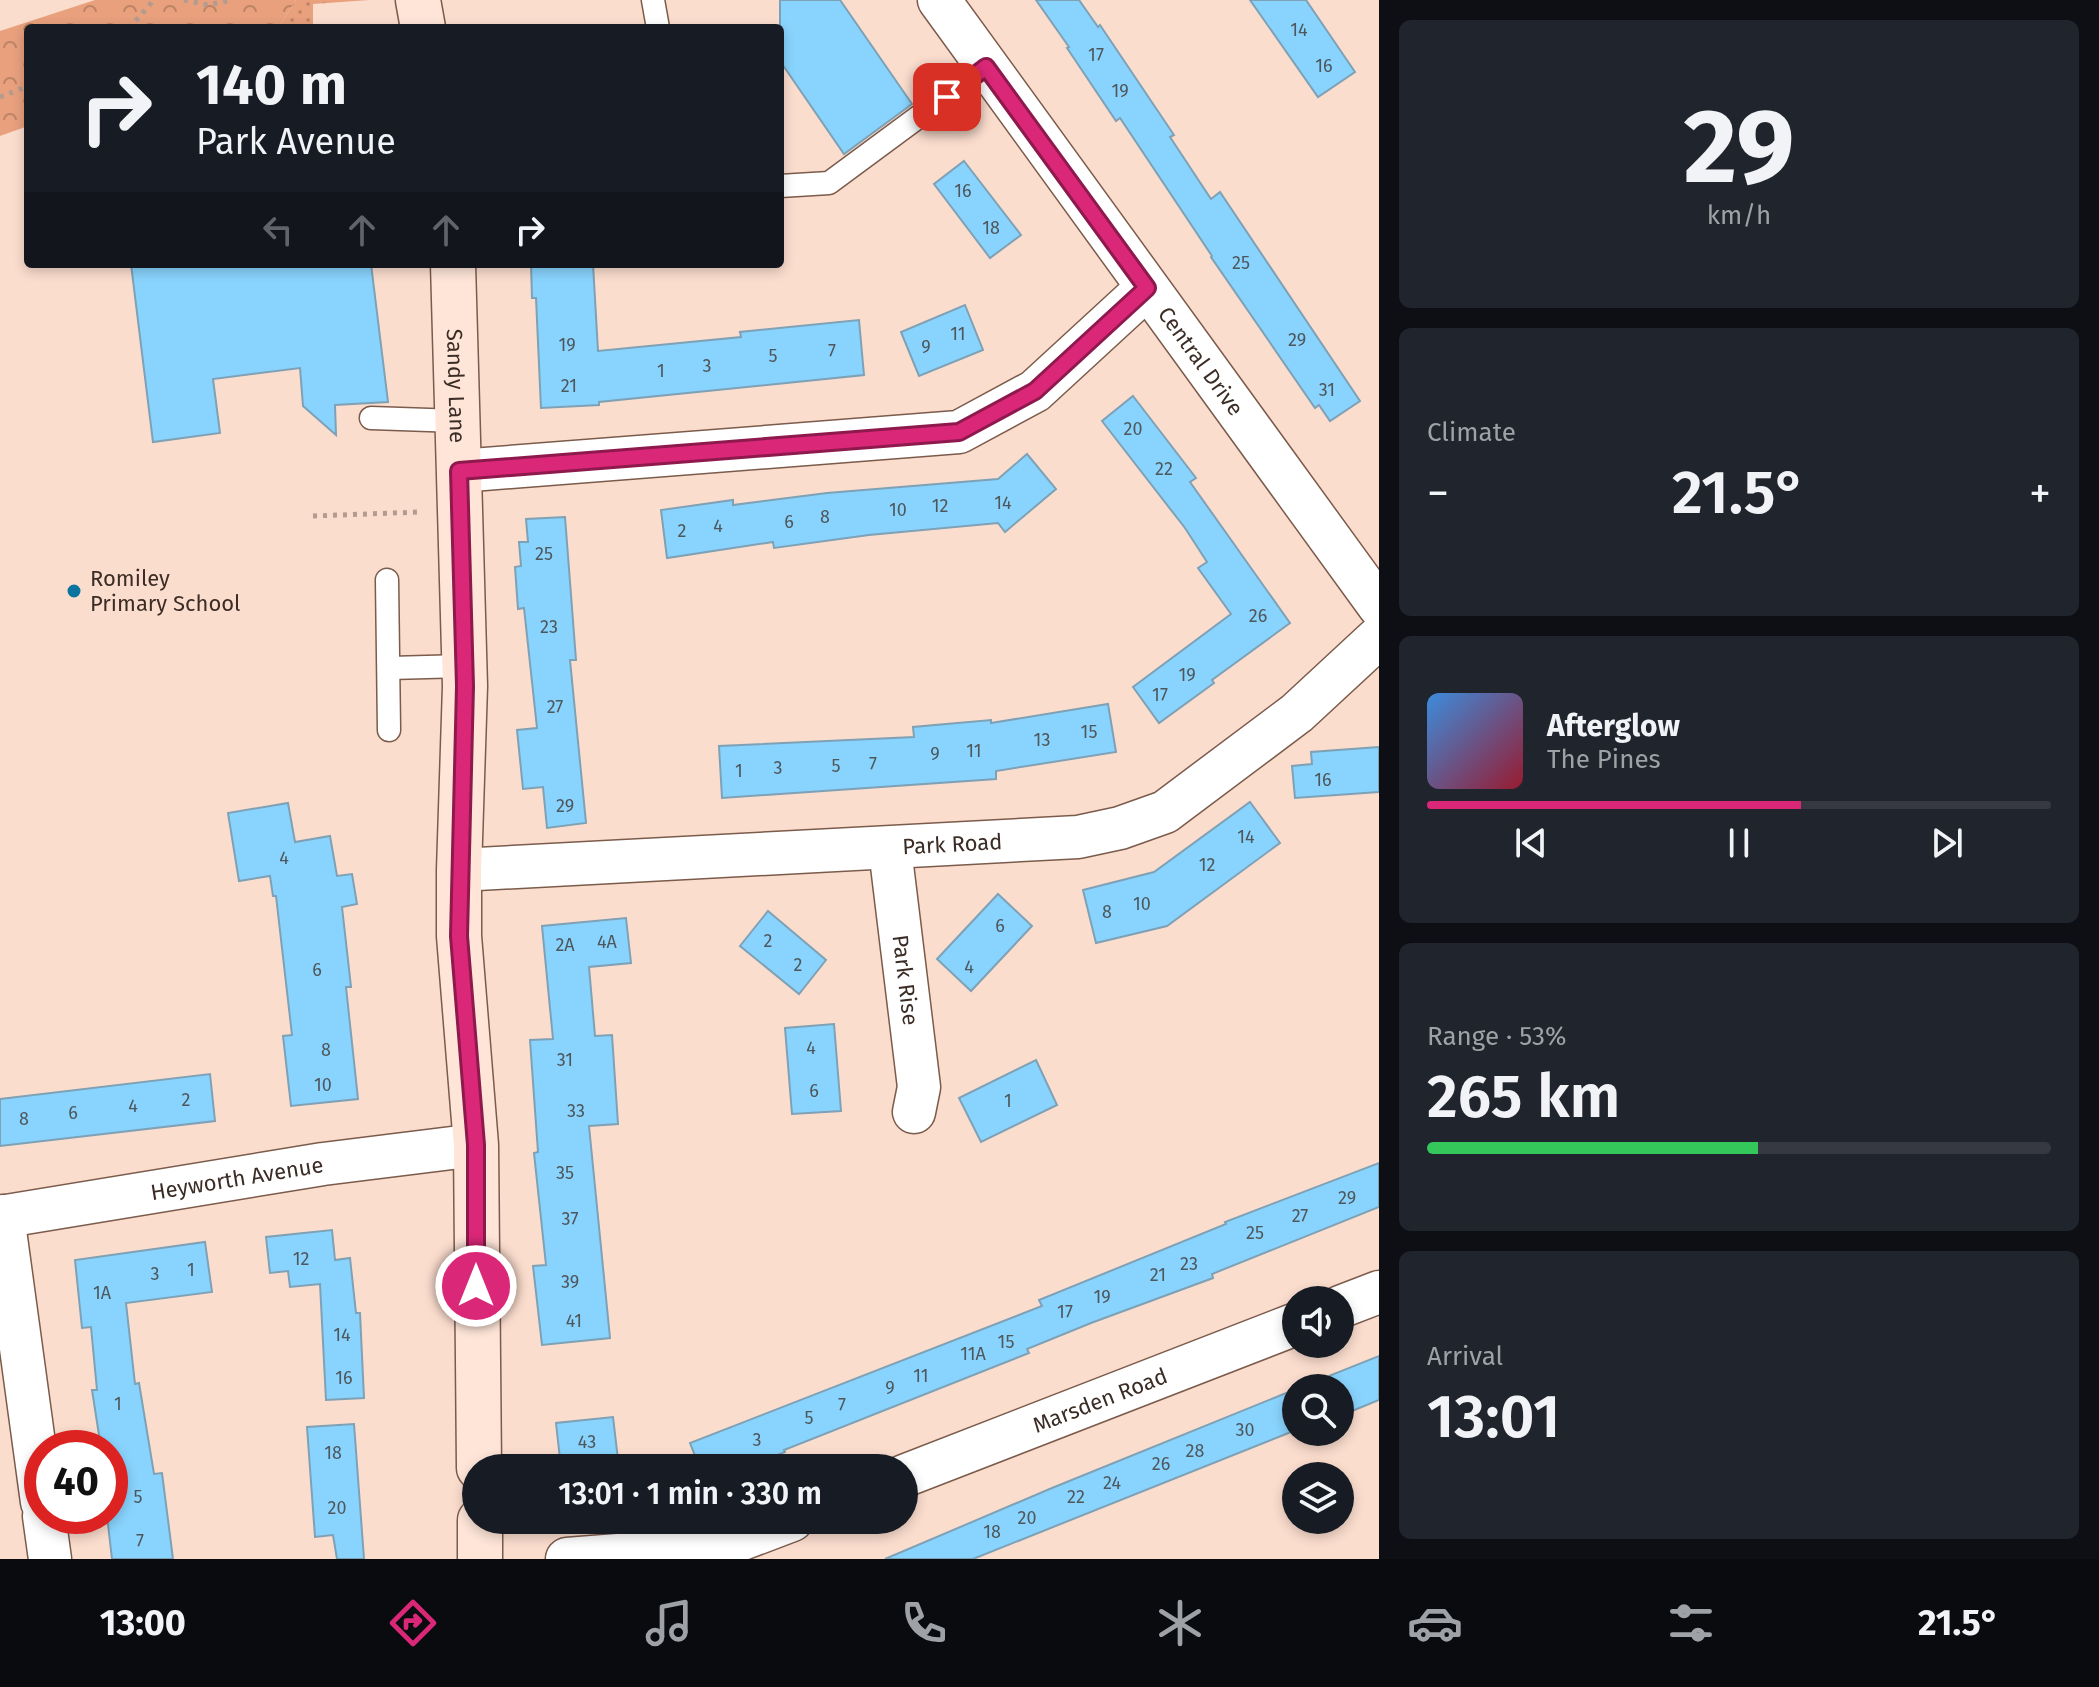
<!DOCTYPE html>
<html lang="en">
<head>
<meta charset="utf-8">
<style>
  :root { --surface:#171b24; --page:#20242c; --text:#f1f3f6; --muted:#9ea1a6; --line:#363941; --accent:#db2777 }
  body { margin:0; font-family:"Fira Sans",sans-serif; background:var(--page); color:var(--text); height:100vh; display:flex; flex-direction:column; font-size:30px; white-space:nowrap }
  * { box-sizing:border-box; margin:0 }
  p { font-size:26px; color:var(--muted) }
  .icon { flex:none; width:44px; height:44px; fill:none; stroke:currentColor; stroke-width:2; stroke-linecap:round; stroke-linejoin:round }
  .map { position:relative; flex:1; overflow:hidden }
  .side { display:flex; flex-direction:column; gap:20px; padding:20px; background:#0d0f14; width:720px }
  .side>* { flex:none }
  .guide { position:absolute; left:24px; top:24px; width:760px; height:244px; border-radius:8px; box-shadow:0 4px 12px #0003; background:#171b24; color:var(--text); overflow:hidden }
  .fabs { position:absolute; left:1282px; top:1286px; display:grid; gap:16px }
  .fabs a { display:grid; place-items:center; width:72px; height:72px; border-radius:50%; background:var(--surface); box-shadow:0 4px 12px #0003; font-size:40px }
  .speed { position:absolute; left:24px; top:1430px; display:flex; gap:16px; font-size:40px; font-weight:700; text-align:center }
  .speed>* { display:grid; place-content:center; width:104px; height:104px; border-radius:50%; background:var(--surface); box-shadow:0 4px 12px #0003; line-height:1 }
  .speed .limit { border:12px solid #d22; background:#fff; color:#111 }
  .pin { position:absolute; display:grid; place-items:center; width:68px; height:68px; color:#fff; margin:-34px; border-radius:16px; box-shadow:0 4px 12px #0006 }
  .me { position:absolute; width:88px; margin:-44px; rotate:0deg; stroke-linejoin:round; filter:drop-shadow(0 0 6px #0008) }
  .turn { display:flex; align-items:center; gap:28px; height:168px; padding:0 40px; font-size:36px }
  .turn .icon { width:104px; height:104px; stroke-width:2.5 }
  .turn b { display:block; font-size:56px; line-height:68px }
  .lanes { display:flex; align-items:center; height:76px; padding:0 40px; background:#0003; justify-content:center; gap:40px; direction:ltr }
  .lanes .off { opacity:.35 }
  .big { font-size:60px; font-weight:600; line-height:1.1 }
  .side .widget { flex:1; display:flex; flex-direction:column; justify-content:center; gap:12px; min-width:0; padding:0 28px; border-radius:12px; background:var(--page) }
  .side .dial { align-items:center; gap:0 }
  .dial b { font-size:104px; line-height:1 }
  .song { display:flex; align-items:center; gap:24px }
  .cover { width:96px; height:96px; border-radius:12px; background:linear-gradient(135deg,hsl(210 70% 55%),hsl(350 70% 35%)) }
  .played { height:8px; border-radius:4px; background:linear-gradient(90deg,var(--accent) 60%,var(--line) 60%) }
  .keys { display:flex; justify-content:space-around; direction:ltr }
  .heat { display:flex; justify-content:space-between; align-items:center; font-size:44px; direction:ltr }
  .charge { height:12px; border-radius:6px; background:linear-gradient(90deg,#34c759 53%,var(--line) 0) }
  .trip { position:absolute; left:462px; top:1454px; width:456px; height:80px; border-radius:40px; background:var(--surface); box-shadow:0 4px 12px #0003; font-weight:600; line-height:80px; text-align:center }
  .tabs { display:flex; height:128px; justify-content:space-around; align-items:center; background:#090b0e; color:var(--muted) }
  .tabs .icon { width:56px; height:56px }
  .tabs .current { color:var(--accent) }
  .tabs b { font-size:36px; color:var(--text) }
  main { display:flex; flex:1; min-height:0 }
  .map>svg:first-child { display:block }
  .forest { fill:url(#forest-crowns) }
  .garden { fill:url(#garden-dots) }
  .building { fill:#89d4fe; stroke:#7ea1b5; stroke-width:2 }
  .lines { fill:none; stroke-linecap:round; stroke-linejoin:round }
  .lane-casing { stroke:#7b5b4b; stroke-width:25 }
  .street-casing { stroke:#7b5b4b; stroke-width:45 }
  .secondary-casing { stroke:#7b5b4b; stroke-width:47 }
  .path { stroke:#b39b8f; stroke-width:5; stroke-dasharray:4 6; stroke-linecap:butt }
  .lane { stroke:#fff; stroke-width:22 }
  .street { stroke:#fff; stroke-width:42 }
  .secondary { stroke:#fee5d8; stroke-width:44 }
  .route-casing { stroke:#8e194d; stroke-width:20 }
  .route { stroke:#db2777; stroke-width:14 }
  .poi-dot { fill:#0a74a0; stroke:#fbddce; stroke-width:3 }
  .labels { text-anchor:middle; stroke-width:8; stroke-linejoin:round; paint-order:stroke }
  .number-label { font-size:18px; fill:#4e575c }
  .street-label { font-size:22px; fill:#3b2d26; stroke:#fbddce }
  .poi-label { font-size:22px; fill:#3b2d26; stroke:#fbddce; text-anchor:start }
</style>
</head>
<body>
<main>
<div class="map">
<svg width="1379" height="1559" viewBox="0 0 1379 1559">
  <defs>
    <pattern id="forest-crowns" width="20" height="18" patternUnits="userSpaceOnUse" patternTransform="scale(2)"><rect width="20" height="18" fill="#e8a07d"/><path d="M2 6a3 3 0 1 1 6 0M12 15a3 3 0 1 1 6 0" fill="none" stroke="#bd8366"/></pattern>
    <pattern id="garden-dots" width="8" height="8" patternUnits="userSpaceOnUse" patternTransform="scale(2)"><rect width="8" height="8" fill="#e8a07d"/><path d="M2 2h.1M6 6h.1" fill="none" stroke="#bd8366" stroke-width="1.8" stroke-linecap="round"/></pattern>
  </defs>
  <rect width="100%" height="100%" fill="#fbddce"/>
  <polygon class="forest" points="95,0 296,0 278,28 28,28 28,126 0,136 0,31"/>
  <polygon class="garden" points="296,0 369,0 313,4 313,28 278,28"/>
  <g class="building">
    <polygon points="780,0 840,0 912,104 844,154 780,61"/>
    <polygon points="1036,0 1079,0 1098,27 1100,25 1174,135 1170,137 1211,199 1220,192 1360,401 1330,421 1319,405 1315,408 1211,257 1212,256 1120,118 1116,121 1067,48 1069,47"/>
    <polygon points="1250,0 1306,0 1355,72 1318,97"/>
    <polygon points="964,161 1021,235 990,258 934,184"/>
    <polygon points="131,264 371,264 388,402 335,405 336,435 303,406 300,368 213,379 220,433 153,442"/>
    <polygon points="531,264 593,264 598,351 741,337 740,332 859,320 864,375 599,402 599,405 541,408 536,298 532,298"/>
    <polygon points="965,305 983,350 919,376 901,332"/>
    <polygon points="1133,396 1196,478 1190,482 1290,623 1212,680 1214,683 1159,723 1133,687 1231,614 1198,568 1207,562 1185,528 1102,421"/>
    <polygon points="1027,454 1056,489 1005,532 998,523 869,535 774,548 773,542 667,558 661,510 733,500 733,505 827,493 998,479"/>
    <polygon points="565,517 576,660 570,660 586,823 547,828 543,787 523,789 517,730 537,728 524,608 518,609 515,567 521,566 519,542 528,542 526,519"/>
    <polygon points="1108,704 1116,752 996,771 996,779 722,798 719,746 914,737 913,727 991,720 991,723"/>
    <polygon points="1379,747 1379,792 1295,798 1292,766 1312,764 1311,752"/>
    <polygon points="1250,802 1280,843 1167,926 1096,943 1083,890 1154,872"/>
    <polygon points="288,803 295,842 330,836 337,876 352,874 357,904 342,907 351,987 346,987 358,1099 291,1106 283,1036 292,1035 276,896 273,896 270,876 239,881 228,813"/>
    <polygon points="998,894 1032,926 971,991 937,959"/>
    <polygon points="768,911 826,960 799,994 740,946"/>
    <polygon points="626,918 631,963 589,967 595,1036 612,1035 618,1124 589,1126 610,1338 542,1345 533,1266 546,1265 534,1153 538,1152 530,1040 553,1039 542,926"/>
    <polygon points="834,1024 841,1111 792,1114 785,1028"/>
    <polygon points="1036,1060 1057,1105 981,1142 959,1098"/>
    <polygon points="210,1074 215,1121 0,1146 0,1099"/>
    <polygon points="1379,1163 1379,1207 1212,1274 1213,1278 1091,1323 1027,1349 1029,1353 784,1450 785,1452 745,1468 700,1468 690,1443 1042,1306 1039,1300 1226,1224 1225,1222"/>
    <polygon points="332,1230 335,1260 350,1258 356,1313 360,1313 364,1398 326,1400 320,1284 290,1287 288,1271 270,1273 266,1237"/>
    <polygon points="205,1242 212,1292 126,1303 135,1384 139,1383 154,1474 162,1473 173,1559 112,1559 107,1516 110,1516 110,1448 101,1448 92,1390 97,1390 91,1327 82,1328 75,1260"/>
    <polygon points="1379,1356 1379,1400 1340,1416 1340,1388 1299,1388"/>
    <polygon points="1296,1389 1296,1430 973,1559 885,1559 1052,1488"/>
    <polygon points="613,1417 619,1468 561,1468 556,1423"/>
    <polygon points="354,1424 364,1559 337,1559 333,1535 315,1537 307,1427"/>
  </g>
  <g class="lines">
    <defs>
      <g id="lane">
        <polyline points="653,0 658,28"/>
        <polyline points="780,186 829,183 986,67"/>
        <polyline points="371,418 458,421"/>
        <polyline points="387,580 389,730"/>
        <polyline points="390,668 464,666"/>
      </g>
      <g id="street">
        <path id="s1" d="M 939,0 L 1379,606"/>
        <polyline points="459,471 959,432 1035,391 1147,288"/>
        <path id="s2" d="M 890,849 L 919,1087 L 914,1112"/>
        <path id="s3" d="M 459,870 L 1078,837 L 1120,828 L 1165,812 L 1297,713 L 1379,637"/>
        <polyline points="3,1216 42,1502"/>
        <path id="s4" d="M 0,1217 L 323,1164 L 476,1145"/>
        <polyline points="1340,1307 1379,1292"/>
        <path id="s5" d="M 904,1476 L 1296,1324"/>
        <polyline points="44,1516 50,1559"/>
        <polyline points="567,1559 721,1547 792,1520"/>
      </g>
      <g id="secondary">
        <polyline points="418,0 423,28"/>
        <path id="s6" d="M 453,264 L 465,686 L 459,870 L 459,936 L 476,1145 L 479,1468"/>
        <polyline points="480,1520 480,1559"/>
      </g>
    </defs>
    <use href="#lane" class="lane-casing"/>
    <use href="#street" class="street-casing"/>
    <use href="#secondary" class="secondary-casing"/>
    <g class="path">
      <polyline points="184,0 208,5 232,0"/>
      <polyline points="129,28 154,0"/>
      <polyline points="0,97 28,86"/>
      <polyline points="313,516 420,512"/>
    </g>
    <use href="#lane" class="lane"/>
    <use href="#street" class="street"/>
    <use href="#secondary" class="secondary"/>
  </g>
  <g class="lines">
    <defs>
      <polyline id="route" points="476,1286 476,1145 459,936 465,686 459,471 959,432 1035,391 1147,288 986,67 947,97"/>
    </defs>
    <use href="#route" class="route-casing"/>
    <use href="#route" class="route"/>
  </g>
  <circle class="poi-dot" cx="74" cy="591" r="8"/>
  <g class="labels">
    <g class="number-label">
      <text x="1299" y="36">14</text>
      <text x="1096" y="61">17</text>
      <text x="1324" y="72">16</text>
      <text x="1120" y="97">19</text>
      <text x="963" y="197">16</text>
      <text x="991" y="234">18</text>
      <text x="1241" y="269">25</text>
      <text x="958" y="340">11</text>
      <text x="1297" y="346">29</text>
      <text x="567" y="351">19</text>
      <text x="926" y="353">9</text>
      <text x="832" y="357">7</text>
      <text x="773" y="362">5</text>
      <text x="707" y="372">3</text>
      <text x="661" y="377">1</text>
      <text x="569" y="392">21</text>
      <text x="1327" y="396">31</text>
      <text x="1133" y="435">20</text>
      <text x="1164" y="475">22</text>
      <text x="1003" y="509">14</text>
      <text x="940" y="512">12</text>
      <text x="898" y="516">10</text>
      <text x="825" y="523">8</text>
      <text x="789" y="528">6</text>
      <text x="718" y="532">4</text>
      <text x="682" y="537">2</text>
      <text x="544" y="560">25</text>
      <text x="1258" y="622">26</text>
      <text x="549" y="633">23</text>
      <text x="1187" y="681">19</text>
      <text x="1160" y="701">17</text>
      <text x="555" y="713">27</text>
      <text x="1089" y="738">15</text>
      <text x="1042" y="746">13</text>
      <text x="974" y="757">11</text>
      <text x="935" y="760">9</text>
      <text x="873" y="770">7</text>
      <text x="836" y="772">5</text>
      <text x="778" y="774">3</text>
      <text x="739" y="777">1</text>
      <text x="1323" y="786">16</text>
      <text x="565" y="812">29</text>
      <text x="1246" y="843">14</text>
      <text x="284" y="864">4</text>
      <text x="1207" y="871">12</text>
      <text x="1142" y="910">10</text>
      <text x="1107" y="918">8</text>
      <text x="1000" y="932">6</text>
      <text x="768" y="947">2</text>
      <text x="607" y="948">4A</text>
      <text x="565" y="951">2A</text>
      <text x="798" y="971">2</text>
      <text x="969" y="973">4</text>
      <text x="317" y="976">6</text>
      <text x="811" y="1054">4</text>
      <text x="326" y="1056">8</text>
      <text x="565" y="1066">31</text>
      <text x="323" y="1091">10</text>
      <text x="814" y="1097">6</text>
      <text x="186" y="1106">2</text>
      <text x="1008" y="1107">1</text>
      <text x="133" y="1112">4</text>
      <text x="576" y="1117">33</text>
      <text x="73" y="1119">6</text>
      <text x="24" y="1125">8</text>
      <text x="565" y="1179">35</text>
      <text x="1347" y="1204">29</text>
      <text x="1300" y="1222">27</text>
      <text x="570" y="1225">37</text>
      <text x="1255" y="1239">25</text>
      <text x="301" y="1265">12</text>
      <text x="1189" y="1270">23</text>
      <text x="191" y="1276">1</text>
      <text x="155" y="1280">3</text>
      <text x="1158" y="1281">21</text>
      <text x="570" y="1288">39</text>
      <text x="102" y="1299">1A</text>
      <text x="1102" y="1303">19</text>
      <text x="1065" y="1318">17</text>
      <text x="574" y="1327">41</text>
      <text x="342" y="1341">14</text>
      <text x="1006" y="1348">15</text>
      <text x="973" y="1360">11A</text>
      <text x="921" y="1382">11</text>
      <text x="344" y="1384">16</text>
      <text x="890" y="1394">9</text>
      <text x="118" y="1410">1</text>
      <text x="842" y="1411">7</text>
      <text x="809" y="1424">5</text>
      <text x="1245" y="1436">30</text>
      <text x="757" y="1446">3</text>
      <text x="587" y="1448">43</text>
      <text x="1195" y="1457">28</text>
      <text x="333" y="1459">18</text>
      <text x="1161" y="1470">26</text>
      <text x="1112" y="1489">24</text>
      <text x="138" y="1503">5</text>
      <text x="1076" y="1503">22</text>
      <text x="337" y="1514">20</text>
      <text x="1027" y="1524">20</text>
      <text x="992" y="1538">18</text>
      <text x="140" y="1547">7</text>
    </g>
    <g class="street-label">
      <text dy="8" stroke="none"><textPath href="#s1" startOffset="446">Central Drive</textPath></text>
      <text dy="8" stroke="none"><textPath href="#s6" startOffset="122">Sandy Lane</textPath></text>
      <text dy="8" stroke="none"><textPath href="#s3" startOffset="494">Park Road</textPath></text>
      <text dy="8" stroke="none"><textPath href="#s2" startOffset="132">Park Rise</textPath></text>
      <text dy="8" stroke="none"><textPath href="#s4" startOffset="240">Heyworth Avenue</textPath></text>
      <text dy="8" stroke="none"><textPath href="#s5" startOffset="210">Marsden Road</textPath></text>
    </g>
    <g class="poi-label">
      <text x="90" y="586">Romiley<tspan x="90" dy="25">Primary School</tspan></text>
    </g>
  </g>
</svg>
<div class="fabs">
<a><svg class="icon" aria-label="sound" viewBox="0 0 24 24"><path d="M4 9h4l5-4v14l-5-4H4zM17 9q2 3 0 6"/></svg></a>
<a><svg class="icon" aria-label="search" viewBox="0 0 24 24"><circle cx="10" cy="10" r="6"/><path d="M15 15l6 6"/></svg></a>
<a><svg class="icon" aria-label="layers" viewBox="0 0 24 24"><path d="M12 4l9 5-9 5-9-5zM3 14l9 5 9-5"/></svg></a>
</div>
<div class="speed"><div class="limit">40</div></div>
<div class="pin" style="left:947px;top:97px;background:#d93025"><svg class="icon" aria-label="arrive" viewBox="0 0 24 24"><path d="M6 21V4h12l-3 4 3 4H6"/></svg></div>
<svg class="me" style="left:476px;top:1286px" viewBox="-20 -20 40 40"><circle r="17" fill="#db2777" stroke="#fff" stroke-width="3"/><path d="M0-11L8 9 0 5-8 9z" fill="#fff"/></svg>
<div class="trip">13:01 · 1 min · 330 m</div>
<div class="guide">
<div class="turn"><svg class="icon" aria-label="right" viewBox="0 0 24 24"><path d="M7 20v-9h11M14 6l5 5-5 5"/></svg><div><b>140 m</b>Park Avenue</div></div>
<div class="lanes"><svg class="icon off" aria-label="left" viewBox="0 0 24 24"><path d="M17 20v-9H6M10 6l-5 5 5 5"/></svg><svg class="icon off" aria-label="ahead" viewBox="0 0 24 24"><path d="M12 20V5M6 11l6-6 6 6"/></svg><svg class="icon off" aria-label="ahead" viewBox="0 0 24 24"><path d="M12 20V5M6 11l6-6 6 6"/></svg><svg class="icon" aria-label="right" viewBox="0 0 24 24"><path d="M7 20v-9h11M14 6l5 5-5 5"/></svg></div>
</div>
</div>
<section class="side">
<div class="widget dial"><b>29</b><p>km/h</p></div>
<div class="widget"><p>Climate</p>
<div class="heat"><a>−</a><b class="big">21.5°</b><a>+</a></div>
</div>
<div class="widget">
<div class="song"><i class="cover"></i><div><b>Afterglow</b><p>The Pines</p></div></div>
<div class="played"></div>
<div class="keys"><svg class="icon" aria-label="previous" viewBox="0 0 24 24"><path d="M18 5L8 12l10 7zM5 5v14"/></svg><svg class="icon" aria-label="pause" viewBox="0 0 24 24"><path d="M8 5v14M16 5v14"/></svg><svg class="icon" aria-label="next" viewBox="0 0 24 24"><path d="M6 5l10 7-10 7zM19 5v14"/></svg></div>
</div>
<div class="widget"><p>Range · 53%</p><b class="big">265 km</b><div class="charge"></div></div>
<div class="widget"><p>Arrival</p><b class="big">13:01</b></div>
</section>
</main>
<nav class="tabs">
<b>13:00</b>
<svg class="icon current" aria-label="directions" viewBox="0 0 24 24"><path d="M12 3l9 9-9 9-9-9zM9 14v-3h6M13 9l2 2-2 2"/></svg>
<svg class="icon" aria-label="music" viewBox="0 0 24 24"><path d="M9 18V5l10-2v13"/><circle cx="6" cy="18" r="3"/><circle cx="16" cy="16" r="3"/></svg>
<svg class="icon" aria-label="phone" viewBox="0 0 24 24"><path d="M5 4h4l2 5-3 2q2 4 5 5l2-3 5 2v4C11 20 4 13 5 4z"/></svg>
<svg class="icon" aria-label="climate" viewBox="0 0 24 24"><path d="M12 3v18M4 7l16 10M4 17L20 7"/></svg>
<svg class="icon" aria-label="car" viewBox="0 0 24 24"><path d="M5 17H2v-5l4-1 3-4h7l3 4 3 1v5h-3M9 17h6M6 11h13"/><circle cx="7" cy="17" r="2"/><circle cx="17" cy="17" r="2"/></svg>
<svg class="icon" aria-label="filters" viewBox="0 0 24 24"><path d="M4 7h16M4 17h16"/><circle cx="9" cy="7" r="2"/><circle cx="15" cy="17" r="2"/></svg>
<b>21.5°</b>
</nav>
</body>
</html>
